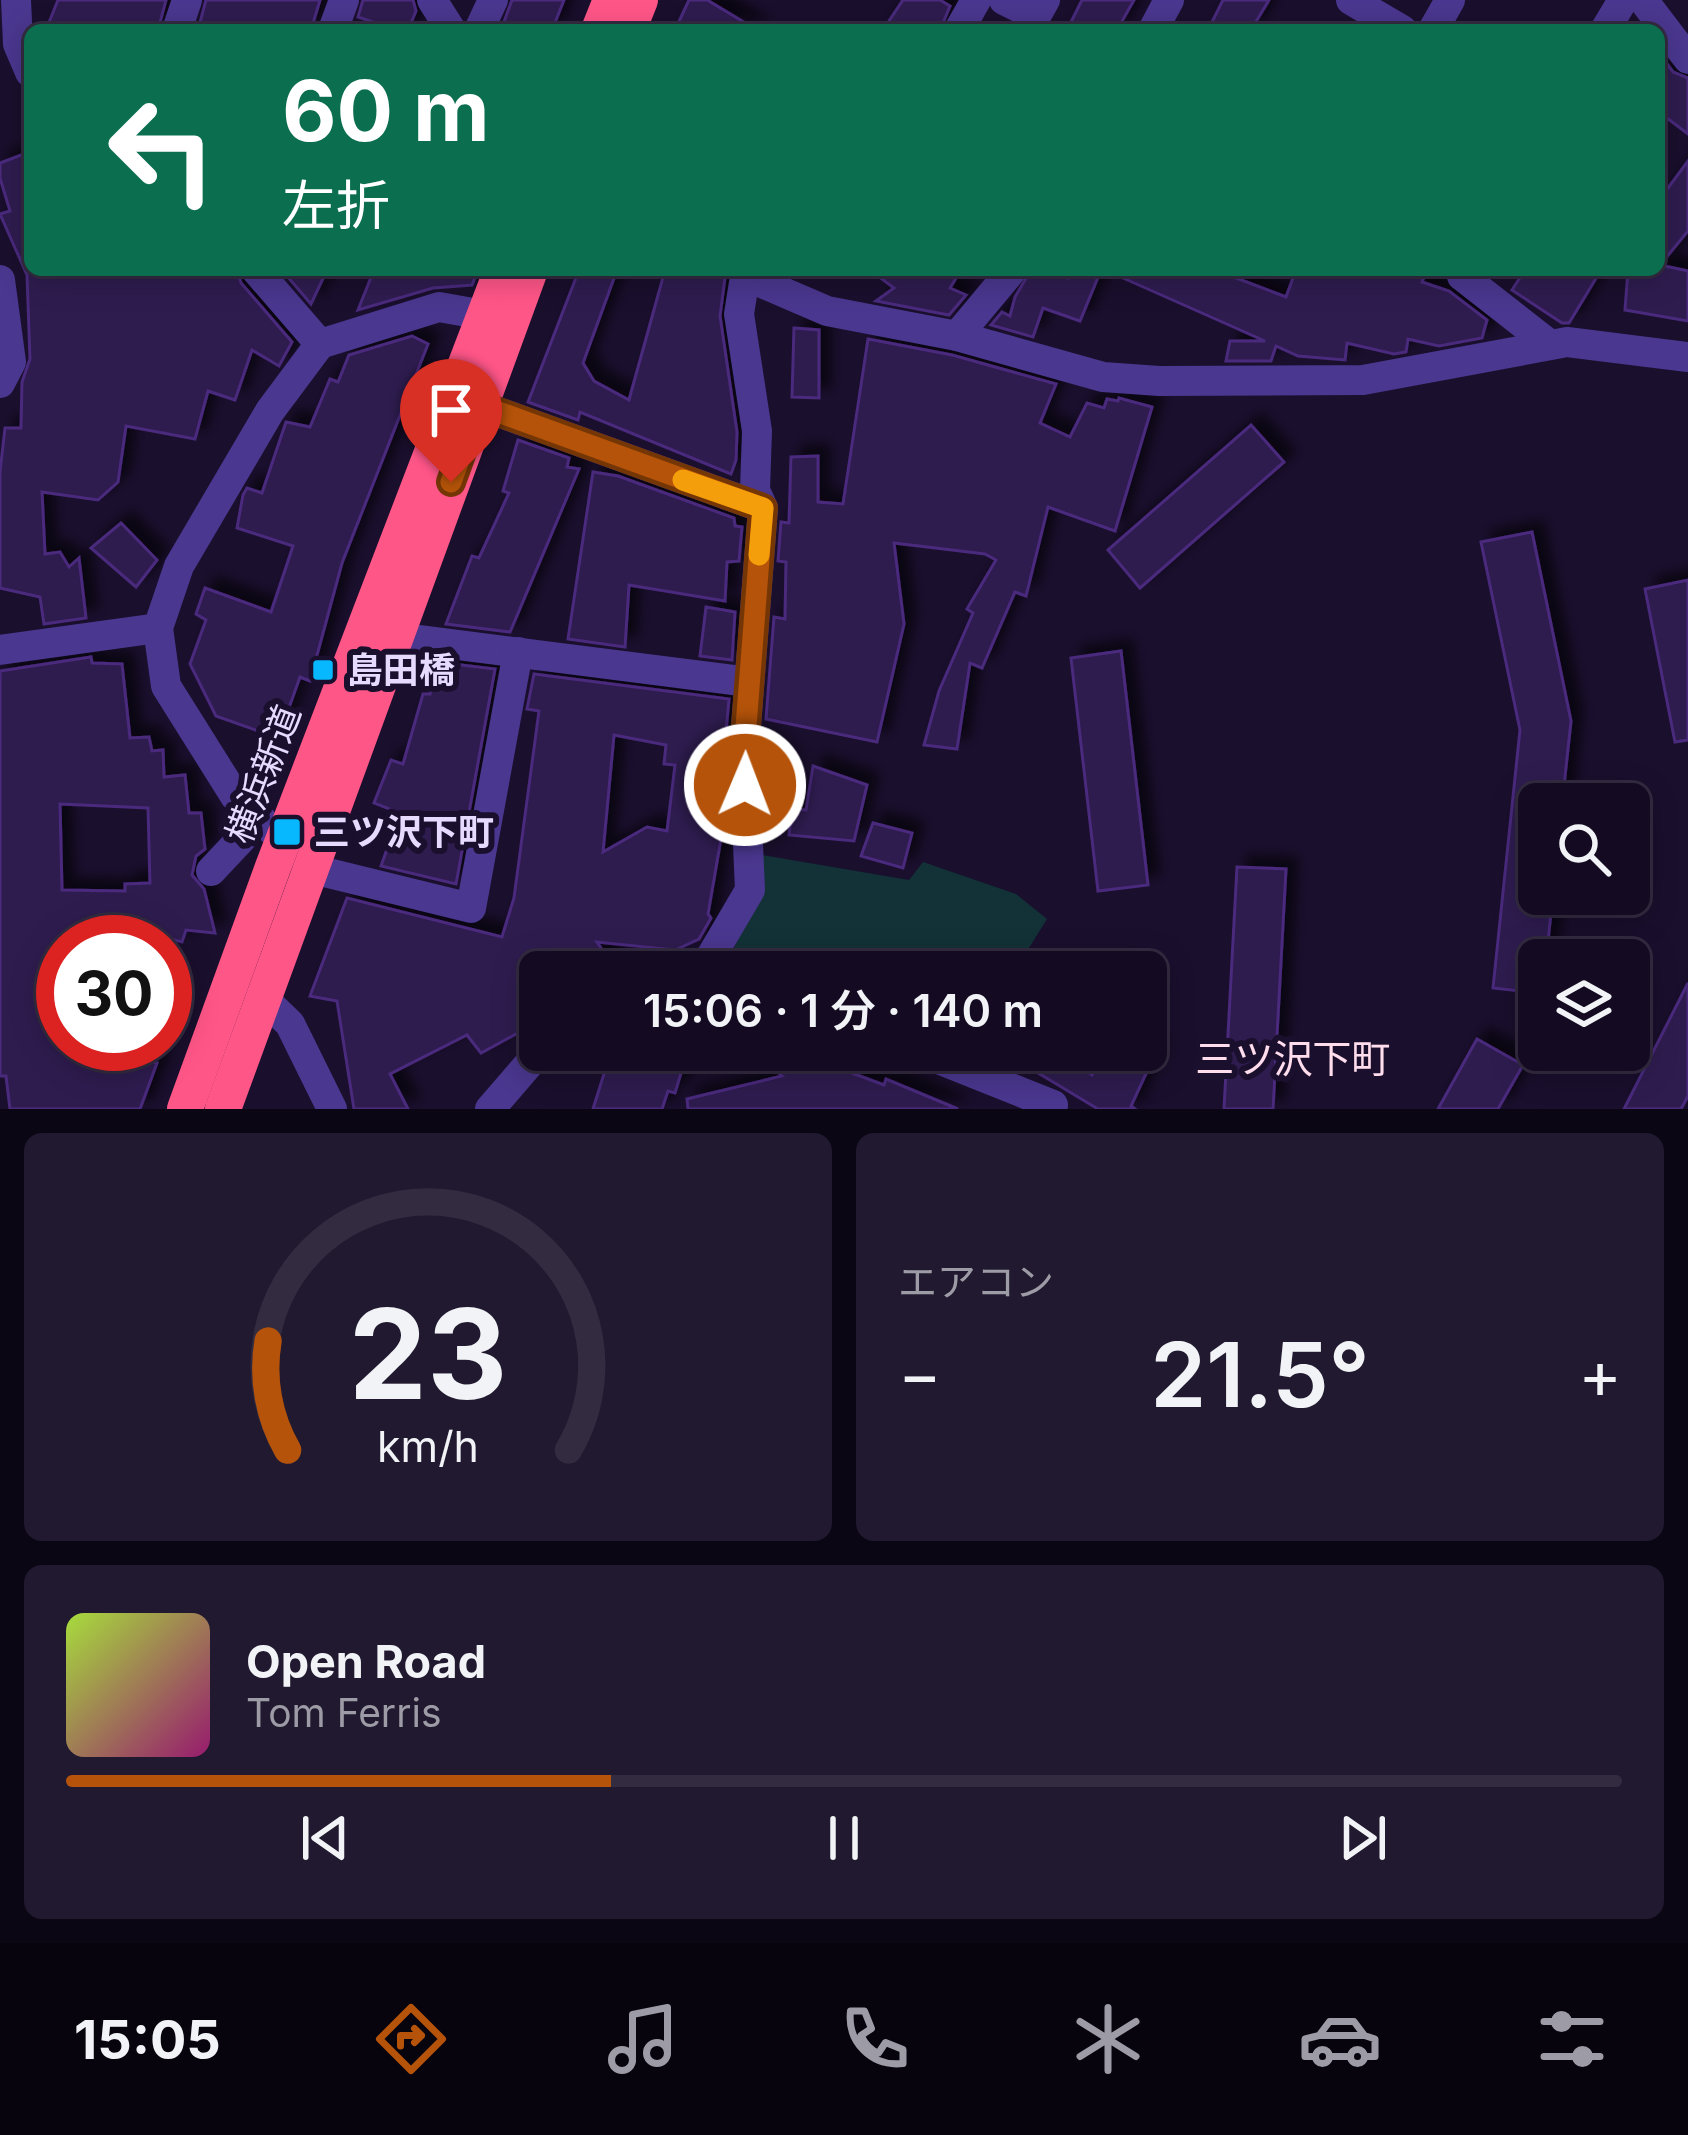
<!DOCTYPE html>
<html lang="ja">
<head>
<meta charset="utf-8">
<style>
  :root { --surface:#140b22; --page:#21192f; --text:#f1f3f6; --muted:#9d9ba5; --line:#332b40; --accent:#b45309 }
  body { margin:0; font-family:Inter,"Noto Sans JP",sans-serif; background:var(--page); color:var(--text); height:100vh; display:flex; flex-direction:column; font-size:45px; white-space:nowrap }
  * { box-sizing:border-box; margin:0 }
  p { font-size:39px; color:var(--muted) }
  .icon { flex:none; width:66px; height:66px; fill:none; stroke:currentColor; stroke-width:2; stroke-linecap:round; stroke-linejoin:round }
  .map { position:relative; height:1109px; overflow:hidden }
  .sheet { display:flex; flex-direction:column; gap:24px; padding:24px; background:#0b0613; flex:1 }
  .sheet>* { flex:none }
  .guide { position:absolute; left:24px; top:24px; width:1641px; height:252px; border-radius:18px; box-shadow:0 6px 30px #0003,0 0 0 3px var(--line); background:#0b6e4f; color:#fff; overflow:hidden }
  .tools { position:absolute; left:1518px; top:783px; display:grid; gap:24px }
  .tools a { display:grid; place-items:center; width:132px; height:132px; border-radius:18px; background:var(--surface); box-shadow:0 6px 30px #0003,0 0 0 3px var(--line); font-size:60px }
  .speed { position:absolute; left:36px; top:915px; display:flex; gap:24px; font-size:60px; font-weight:700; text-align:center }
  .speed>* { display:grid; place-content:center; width:156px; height:156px; border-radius:50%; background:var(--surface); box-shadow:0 6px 30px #0003,0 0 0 3px var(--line); line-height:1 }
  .speed .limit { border:18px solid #d22; background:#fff; color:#111 }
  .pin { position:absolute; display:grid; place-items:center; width:102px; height:102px; color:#fff; margin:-123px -51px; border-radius:50% 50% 50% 0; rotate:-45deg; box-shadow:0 0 12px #0007 }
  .pin .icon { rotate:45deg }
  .me { position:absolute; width:132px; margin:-66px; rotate:1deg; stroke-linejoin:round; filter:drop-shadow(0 0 9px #0008) }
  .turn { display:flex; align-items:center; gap:42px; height:252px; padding:0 60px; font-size:54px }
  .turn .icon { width:156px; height:156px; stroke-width:2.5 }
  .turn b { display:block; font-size:84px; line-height:102px }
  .big { font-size:90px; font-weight:600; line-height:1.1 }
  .sheet .card { flex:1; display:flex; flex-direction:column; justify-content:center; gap:18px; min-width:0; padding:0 42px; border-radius:18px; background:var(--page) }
  .sheet .dial { align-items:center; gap:0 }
  .dial svg { height:312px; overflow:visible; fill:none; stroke:var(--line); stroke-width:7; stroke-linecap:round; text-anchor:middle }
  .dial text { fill:var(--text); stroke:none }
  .song { display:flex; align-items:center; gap:36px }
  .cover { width:144px; height:144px; border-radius:18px; background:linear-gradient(135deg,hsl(80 70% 55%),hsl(320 70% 35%)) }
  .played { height:12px; border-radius:6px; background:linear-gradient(90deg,var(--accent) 35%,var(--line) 35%) }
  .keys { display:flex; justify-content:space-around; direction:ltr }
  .heat { display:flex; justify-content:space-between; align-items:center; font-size:66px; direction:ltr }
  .sheet .tiles { flex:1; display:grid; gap:24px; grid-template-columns:1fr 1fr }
  .card:last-child { grid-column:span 2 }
  .trip { position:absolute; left:519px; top:951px; width:648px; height:120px; border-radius:18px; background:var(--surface); box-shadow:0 6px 30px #0003,0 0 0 3px var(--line); font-weight:600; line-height:120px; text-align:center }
  .dock { display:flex; height:192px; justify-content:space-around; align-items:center; background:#08040e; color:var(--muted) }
  .dock .icon { width:84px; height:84px }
  .dock .on { color:var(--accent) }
  .dock b { font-size:54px; color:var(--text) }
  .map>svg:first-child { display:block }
  .green { fill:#123237 }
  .building { fill:#2e1a4f; stroke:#4a2a7d; stroke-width:3; fill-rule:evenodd; filter:url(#shadow) }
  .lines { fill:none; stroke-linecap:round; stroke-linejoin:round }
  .minor { stroke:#4a378f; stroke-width:30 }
  .highway { stroke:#ff5688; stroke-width:36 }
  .route-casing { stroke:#753606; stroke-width:30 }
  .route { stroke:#b45309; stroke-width:21 }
  .slow { stroke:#f59e0b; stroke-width:21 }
  .poi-dot { fill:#07b8ff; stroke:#1a0f2d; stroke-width:4.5 }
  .labels { text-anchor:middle; stroke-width:12; stroke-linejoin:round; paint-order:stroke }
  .poi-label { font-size:36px; font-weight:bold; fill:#e6dbff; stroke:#1a0f2d; text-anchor:start }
  .street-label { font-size:36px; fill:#e6dbff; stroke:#1a0f2d }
  .neighbourhood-label { font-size:39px; fill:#ffddec; stroke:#1a0f2d }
</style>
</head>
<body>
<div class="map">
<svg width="1688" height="1109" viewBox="0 0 1688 1109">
  <defs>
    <filter id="shadow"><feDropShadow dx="11" dy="-11" stdDeviation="6" flood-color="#0009"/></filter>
  </defs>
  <rect width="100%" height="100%" fill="#1a0f2d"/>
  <polygon class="green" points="762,855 909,880 923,862 1016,894 1047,919 1014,972 744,972 726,964 764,887"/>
  <g class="building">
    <polygon points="58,0 166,0 158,30 46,30"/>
    <polygon points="206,0 320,0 311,30 198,30"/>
    <polygon points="363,0 413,0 416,11 408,30 396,30 358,17"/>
    <polygon points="512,0 564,0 552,30 501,30"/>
    <polygon points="689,0 707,0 757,30 675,30"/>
    <polygon points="903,0 940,0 950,6 940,30 883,30"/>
    <polygon points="1082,0 1134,0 1117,30 1067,30"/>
    <polygon points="1223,0 1269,0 1251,30 1208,30"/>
    <polygon points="1659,53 1673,72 1688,78 1688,134 1659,112"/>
    <polygon points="24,154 30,171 30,270 237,270 241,283 292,342 279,366 252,350 235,400 208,391 195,439 126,426 118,482 98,500 42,492 45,554 60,552 69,567 79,558 86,618 44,624 40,597 0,588 0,472 5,428 21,428 22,382 30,359 27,275 0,214 10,211 0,178 0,163"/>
    <polygon points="1688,161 1688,231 1660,265 1688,271 1688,321 1625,310 1628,270 1659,270 1659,200"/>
    <polygon points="282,270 327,270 311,304"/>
    <polygon points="374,270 478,270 472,285 433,288 358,310"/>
    <polygon points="579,270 617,270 583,363 594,381 629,400 665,270 726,270 720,316 737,432 736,460 731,474 580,412 578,420 528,402"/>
    <polygon points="870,270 961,270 950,288 966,295 949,315 876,301 894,288"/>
    <polygon points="1031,270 1048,270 1068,278 1072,270 1101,270 1080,321 1043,308 1033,337 991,325 1002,312 1010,316 1015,297"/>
    <polygon points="1105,270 1215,270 1286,297 1296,270 1427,270 1422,282 1449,291 1487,320 1482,338 1439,346 1408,339 1406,352 1394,354 1347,343 1345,360 1298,356 1276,346 1271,361 1226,361 1230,341 1265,341"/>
    <polygon points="1525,270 1601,270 1569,323 1562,323 1512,290"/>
    <polygon points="794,328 819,330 819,398 792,397"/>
    <polygon points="412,336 428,344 342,563 310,681 300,677 278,738 216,716 190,664 206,620 196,614 205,588 271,612 293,546 237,528 243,495 247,488 262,493 286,422 310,427 330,379 338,382 349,355"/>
    <polygon points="868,339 952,355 1056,384 1040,423 1070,437 1087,403 1104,408 1107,399 1118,401 1119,398 1152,407 1115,531 1048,507 1026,596 1015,592 982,668 970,663 957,749 924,745 939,691 973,613 967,609 996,560 985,554 894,543 904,624 877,742 766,719 774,617 785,619 786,562 778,561 781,522 789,523 791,457 818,456 818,502 843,504"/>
    <polygon points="1251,425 1284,462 1140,588 1108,550"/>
    <polygon points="518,440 569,458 567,467 579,469 510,632 446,624 472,556 479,558 509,493 503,491"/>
    <polygon points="593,472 618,476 734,518 735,526 742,527 739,561 727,562 725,601 629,585 625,647 568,639"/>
    <polygon points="121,523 157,560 136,587 91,548"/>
    <polygon points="1532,532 1571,721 1562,804 1539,804 1539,894 1553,894 1546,960 1539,960 1539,993 1493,988 1520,730 1481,542"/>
    <polygon points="1688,580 1688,740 1675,742 1645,589"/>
    <polygon points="706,607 735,612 732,660 700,656"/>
    <polygon points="1121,651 1148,885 1098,891 1071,658"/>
    <path d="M 91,657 L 92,663 L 122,664 L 130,738 L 149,737 L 152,751 L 163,750 L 164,777 L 185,775 L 189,813 L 201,813 L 205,849 L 196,856 L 192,875 L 204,889 L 215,933 L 186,930 L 182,942 L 112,923 L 112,942 L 63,942 L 63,955 L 60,955 L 63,1044 L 161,1044 L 154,1062 L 157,1063 L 140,1109 L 10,1109 L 6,1076 L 0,1076 L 0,671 ZM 60,804 L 148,808 L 150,883 L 125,884 L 125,891 L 62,890 Z"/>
    <polygon points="436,662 495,669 456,884 381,866 400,813 374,803 391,760 403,764 423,694 430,694"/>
    <path d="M 534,674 L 729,699 L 724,753 L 728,828 L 723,827 L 708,914 L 711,918 L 699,939 L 675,950 L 597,942 L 617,972 L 540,972 L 540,1031 L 524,1040 L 516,1034 L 481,1053 L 467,1035 L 390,1074 L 408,1109 L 354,1109 L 337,1001 L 310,996 L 347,898 L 502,937 L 514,898 L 539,711 L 527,709 ZM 614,735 L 666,745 L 664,764 L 675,765 L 667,831 L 647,827 L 603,852 Z"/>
    <polygon points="813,766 867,785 854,841 789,835 792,809 806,810"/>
    <polygon points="766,810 783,813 780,834 767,832"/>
    <polygon points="873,823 912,833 903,868 861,856"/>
    <polygon points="1237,867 1286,869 1273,1109 1224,1109"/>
    <polygon points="1688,983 1688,1096 1681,1109 1624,1109"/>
    <polygon points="1477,1039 1523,1065 1498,1109 1438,1109"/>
    <polygon points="619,1050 688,1050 675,1093 668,1091 662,1109 593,1109 607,1064 612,1065"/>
    <polygon points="755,1050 835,1050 825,1063 884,1085 886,1079 958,1109 688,1109 687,1099 782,1076"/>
    <polygon points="1000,1050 1059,1050 1092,1075 1106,1050 1157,1050 1131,1106 1135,1109 1098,1109"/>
  </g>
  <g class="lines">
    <g class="minor">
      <polyline points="16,0 18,44 30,72"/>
      <polyline points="432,0 451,30"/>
      <polyline points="1004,0 1036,16 1045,0"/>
      <polyline points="1351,0 1402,30"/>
      <polyline points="1643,0 1688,59"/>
      <polyline points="177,30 187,0"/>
      <polyline points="333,30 344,0"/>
      <polyline points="479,30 493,0"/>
      <polyline points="959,30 976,0"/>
      <polyline points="1153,30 1169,0"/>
      <polyline points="1433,30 1450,0"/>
      <polyline points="1605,30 1623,0"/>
      <polyline points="256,270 320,344"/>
      <polyline points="754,270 762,283 827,311 957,336 1103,377 1159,381 1363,380 1567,342 1688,357"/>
      <polyline points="1466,270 1462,276 1549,344"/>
      <polyline points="0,280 11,362 0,383"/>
      <polyline points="957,336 1012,270"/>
      <polyline points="479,405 763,508"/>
      <polyline points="395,637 749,682"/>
      <polyline points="0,650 158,628"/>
      <polyline points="283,840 235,796 166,686 158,628 179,566 270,411 320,344 439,307 484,315"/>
      <polyline points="308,868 471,908 518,652"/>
      <polyline points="211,871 260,819"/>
      <polyline points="671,972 709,960 750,890 744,752 763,508 755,490 757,431 739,314 746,270"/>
      <polyline points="261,996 290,1024 332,1109"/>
      <polyline points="916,1050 1053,1105"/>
      <polyline points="490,1109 541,1050"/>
    </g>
    <g class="highway">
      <polyline points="599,30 611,0"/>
      <polyline points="628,30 640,0"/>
      <polyline points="185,1109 273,867 502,270"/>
      <polyline points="223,1109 530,270"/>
    </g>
  </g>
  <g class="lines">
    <defs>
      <polyline id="route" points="451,482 479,405 763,508 744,752 745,785"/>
    </defs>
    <use href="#route" class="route-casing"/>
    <use href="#route" class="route"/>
    <polyline class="slow" points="683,480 763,508 759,555"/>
  </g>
  <g class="poi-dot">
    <rect x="311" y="658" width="24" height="24" rx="6"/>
    <rect x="272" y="817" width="30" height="30" rx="6"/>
  </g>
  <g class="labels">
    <g class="poi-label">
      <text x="347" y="683">島田橋</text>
      <text x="314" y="845">三ツ沢下町</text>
    </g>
    <g class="street-label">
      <text transform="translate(263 774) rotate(-69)" y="13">横浜新道</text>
    </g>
    <g class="neighbourhood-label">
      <text x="1293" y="1073">三ツ沢下町</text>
    </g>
  </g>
</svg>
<div class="tools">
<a><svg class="icon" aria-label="search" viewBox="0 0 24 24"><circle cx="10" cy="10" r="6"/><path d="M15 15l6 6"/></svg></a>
<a><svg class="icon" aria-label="layers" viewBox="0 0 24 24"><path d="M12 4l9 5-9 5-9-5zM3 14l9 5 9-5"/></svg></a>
</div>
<div class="speed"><div class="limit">30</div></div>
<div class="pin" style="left:451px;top:482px;background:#d93025"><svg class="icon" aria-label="arrive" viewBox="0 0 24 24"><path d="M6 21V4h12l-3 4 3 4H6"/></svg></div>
<svg class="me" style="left:745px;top:785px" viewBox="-20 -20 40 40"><circle r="17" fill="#b45309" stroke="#fff" stroke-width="3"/><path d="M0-11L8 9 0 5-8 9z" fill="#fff"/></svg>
<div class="trip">15:06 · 1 分 · 140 m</div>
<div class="guide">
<div class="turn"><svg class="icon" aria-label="left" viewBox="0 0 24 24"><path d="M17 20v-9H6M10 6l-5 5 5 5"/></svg><div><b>60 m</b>左折</div></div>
</div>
</div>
<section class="sheet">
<div class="tiles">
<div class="card dial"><svg viewBox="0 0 100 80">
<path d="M14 69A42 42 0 1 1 86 69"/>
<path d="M14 69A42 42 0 0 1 9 41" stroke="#b45309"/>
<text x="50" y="56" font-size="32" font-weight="700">23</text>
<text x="50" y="72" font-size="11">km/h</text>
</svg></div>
<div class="card"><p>エアコン</p>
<div class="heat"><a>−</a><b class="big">21.5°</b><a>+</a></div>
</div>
<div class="card">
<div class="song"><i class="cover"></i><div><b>Open Road</b><p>Tom Ferris</p></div></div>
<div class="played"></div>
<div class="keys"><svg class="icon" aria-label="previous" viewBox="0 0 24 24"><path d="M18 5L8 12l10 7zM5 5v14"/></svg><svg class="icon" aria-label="pause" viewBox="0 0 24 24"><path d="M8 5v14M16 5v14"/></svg><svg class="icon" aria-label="next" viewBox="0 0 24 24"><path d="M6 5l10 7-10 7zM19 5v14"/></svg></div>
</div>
</div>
</section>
<nav class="dock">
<b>15:05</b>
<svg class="icon on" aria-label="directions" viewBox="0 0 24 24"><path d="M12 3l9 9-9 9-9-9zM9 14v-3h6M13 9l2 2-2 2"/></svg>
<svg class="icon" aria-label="music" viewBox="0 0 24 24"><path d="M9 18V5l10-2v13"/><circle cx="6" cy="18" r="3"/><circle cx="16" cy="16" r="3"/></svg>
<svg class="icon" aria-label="phone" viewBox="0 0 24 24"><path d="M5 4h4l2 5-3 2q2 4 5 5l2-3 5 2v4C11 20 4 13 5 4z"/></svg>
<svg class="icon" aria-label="climate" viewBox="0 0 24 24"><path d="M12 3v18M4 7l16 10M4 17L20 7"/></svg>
<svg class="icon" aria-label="car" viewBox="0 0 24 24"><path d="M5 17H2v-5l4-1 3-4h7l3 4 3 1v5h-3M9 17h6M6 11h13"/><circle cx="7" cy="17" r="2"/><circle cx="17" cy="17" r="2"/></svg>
<svg class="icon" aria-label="filters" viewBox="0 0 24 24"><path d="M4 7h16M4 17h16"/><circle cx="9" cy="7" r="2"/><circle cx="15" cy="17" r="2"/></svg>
</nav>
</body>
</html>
